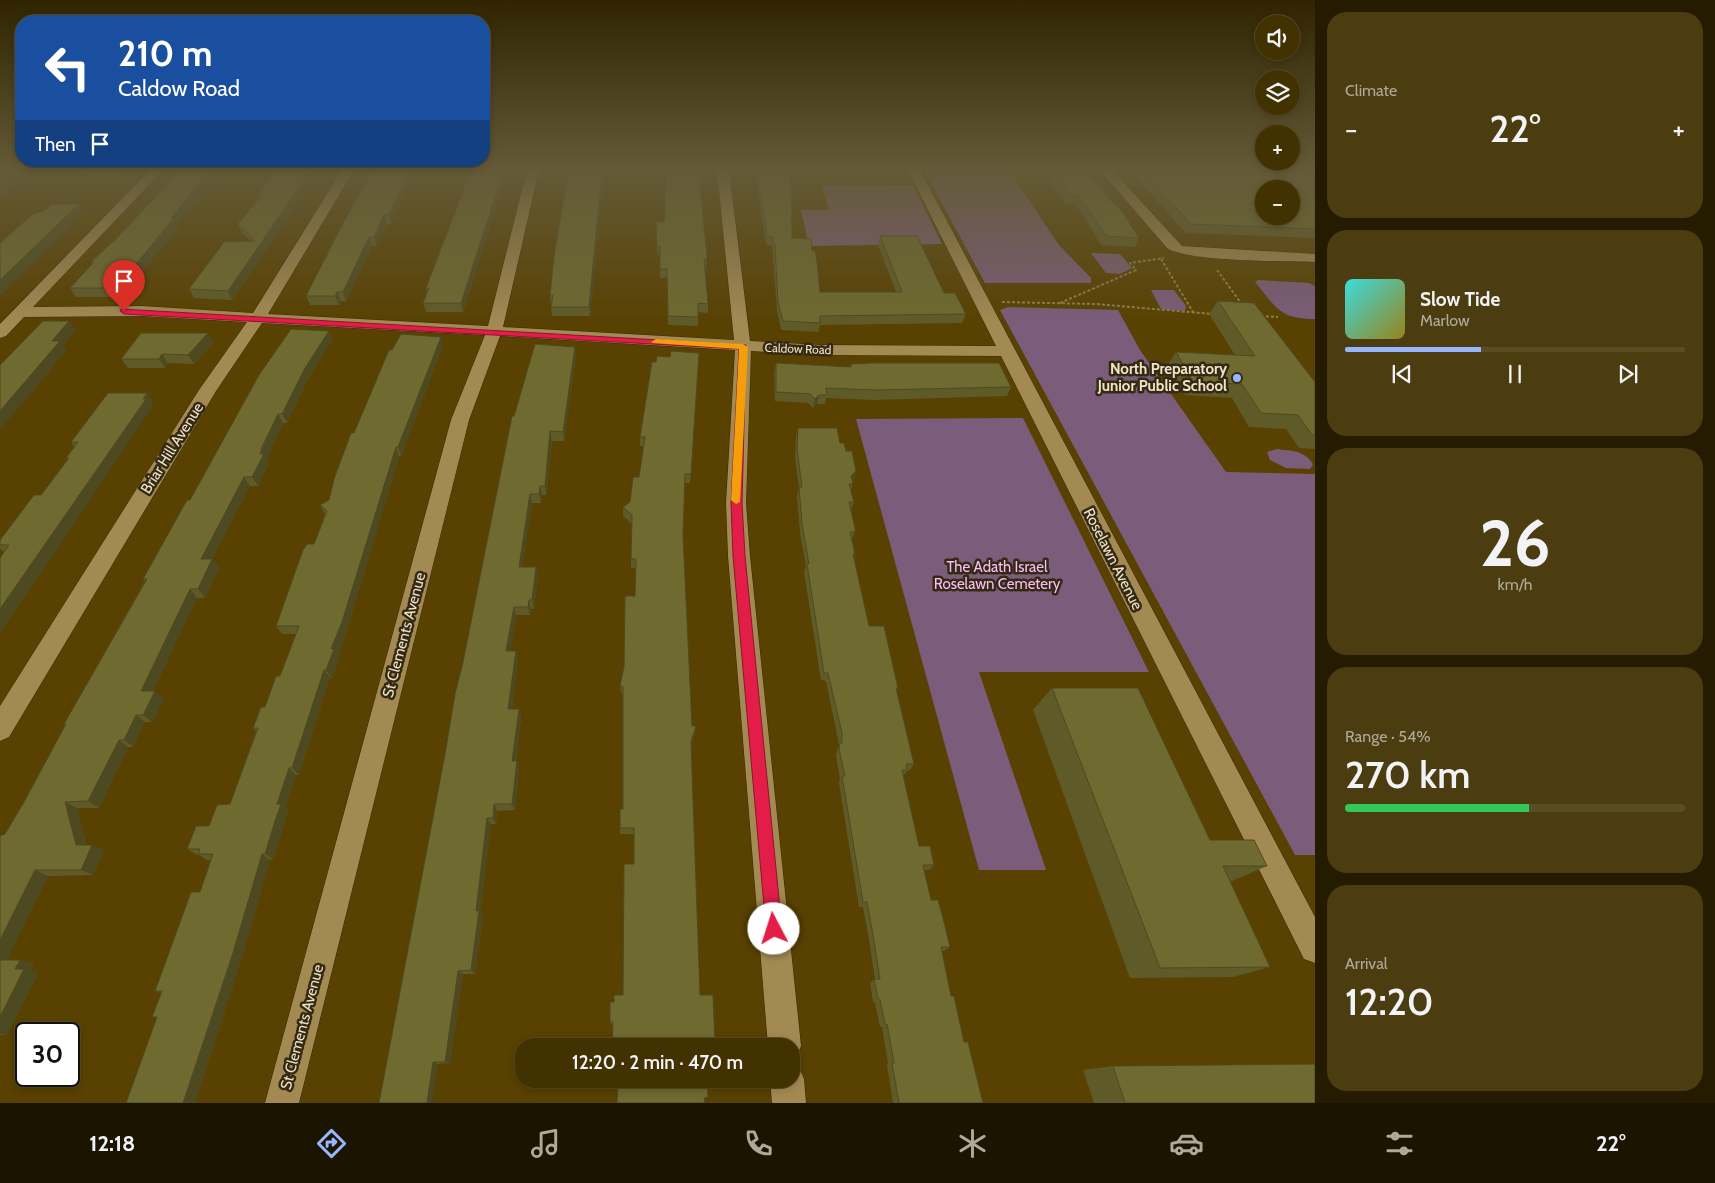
<!DOCTYPE html>
<html lang="en">
<head>
<meta charset="utf-8">
<style>
  :root { --surface:#423101; --page:#4c3d10; --text:#f1f3f6; --muted:#aea999; --line:#5a4c23; --accent:#97b6fd }
  body { margin:0; font-family:Cabin,sans-serif; background:var(--page); color:var(--text); height:100vh; display:flex; flex-direction:column; font-size:19px; white-space:nowrap }
  * { box-sizing:border-box; margin:0 }
  p { font-size:16px; color:var(--muted) }
  .icon { flex:none; width:28px; height:28px; fill:none; stroke:currentColor; stroke-width:2; stroke-linecap:round; stroke-linejoin:round }
  .map { position:relative; flex:1; overflow:hidden }
  .details { display:flex; flex-direction:column; gap:12px; padding:12px; background:#241b01; width:400px }
  .details>* { flex:none }
  .banner { position:absolute; left:15px; top:15px; width:475px; height:152px; border-radius:20px; box-shadow:0 2px 8px #0003,0 0 0 1px var(--line); background:#1a4fa0; color:#fff; overflow:hidden }
  .controls { position:absolute; left:1255px; top:15px; display:grid; gap:10px }
  .controls a { display:grid; place-items:center; width:45px; height:45px; border-radius:50%; background:var(--surface); box-shadow:0 2px 8px #0003,0 0 0 1px var(--line); font-size:25px }
  .speed { position:absolute; left:15px; top:1022px; display:flex; gap:10px; font-size:25px; font-weight:700; text-align:center }
  .speed>* { display:grid; place-content:center; width:65px; height:65px; border-radius:50%; background:var(--surface); box-shadow:0 2px 8px #0003,0 0 0 1px var(--line); line-height:1 }
  .speed .limit { border:2px solid #111; border-radius:8px; background:#fff; color:#111 }
  .pin { position:absolute; display:grid; place-items:center; width:42px; height:42px; color:#fff; margin:-51px -21px; border-radius:50% 50% 50% 0; rotate:-45deg; box-shadow:0 0 5px #0007 }
  .pin .icon { rotate:45deg }
  .me { position:absolute; width:55px; margin:-28px; rotate:355deg; stroke-linejoin:round; filter:drop-shadow(0 0 4px #0008) }
  .turn { display:flex; align-items:center; gap:18px; height:105px; padding:0 20px; font-size:22px }
  .turn .icon { width:65px; height:65px; stroke-width:2.5 }
  .turn b { display:block; font-size:35px; line-height:42px }
  .then { display:flex; align-items:center; height:48px; padding:0 20px; background:#0003; gap:10px; font-size:19px }
  .big { font-size:38px; font-weight:600; line-height:1.1 }
  .details .card { flex:1; display:flex; flex-direction:column; justify-content:center; gap:8px; min-width:0; padding:0 18px; border-radius:20px; background:var(--page) }
  .details .dial { align-items:center; gap:0 }
  .dial b { font-size:65px; line-height:1 }
  .song { display:flex; align-items:center; gap:15px }
  .cover { width:60px; height:60px; border-radius:8px; background:linear-gradient(135deg,hsl(180 70% 55%),hsl(50 70% 35%)) }
  .played { height:5px; border-radius:2px; background:linear-gradient(90deg,var(--accent) 40%,var(--line) 40%) }
  .keys { display:flex; justify-content:space-around; direction:ltr }
  .heat { display:flex; justify-content:space-between; align-items:center; font-size:28px; direction:ltr }
  .charge { height:8px; border-radius:4px; background:linear-gradient(90deg,#34c759 54%,var(--line) 0) }
  .trip { position:absolute; left:515px; top:1038px; width:285px; height:50px; border-radius:20px; background:var(--surface); box-shadow:0 2px 8px #0003,0 0 0 1px var(--line); font-weight:600; line-height:50px; text-align:center }
  .tabs { display:flex; height:80px; justify-content:space-around; align-items:center; background:#1a1400; color:var(--muted) }
  .tabs .icon { width:35px; height:35px }
  .tabs .selected { color:var(--accent) }
  .tabs b { font-size:22px; color:var(--text) }
  main { display:flex; flex:1; min-height:0 }
  .map>svg:first-child { display:block }
  .green { fill:#7b5c7b }
  .lines { fill:none; stroke-linecap:round; stroke-linejoin:round }
  .minor-casing { stroke:#36290c; stroke-width:1 }
  .path { stroke:#917d4b; stroke-width:2; stroke-dasharray:3 2; stroke-linecap:butt }
  .minor { fill:#a38a53; fill-rule:evenodd }
  .wall { fill:#5f5b29 }
  .shaded-wall { fill:#4d4a22 }
  .building { fill:#6e6a30; stroke:#4d4a22; fill-rule:evenodd }
  .route { fill:#e11d48; stroke:#92132f }
  .slow { fill:#f59e0b }
  .poi-dot { fill:#97b6fd; stroke:#342a13; stroke-width:2 }
  .labels { text-anchor:middle; stroke-width:5; stroke-linejoin:round; paint-order:stroke }
  .far-street-label { font-size:12px; fill:#efe2c6; stroke:#342a13 }
  .poi-label { font-size:15px; font-weight:bold; fill:#efe2c6; stroke:#342a13; text-anchor:end }
  .street-label { font-size:15px; fill:#efe2c6; stroke:#342a13 }
  .park-label { font-size:15px; fill:#f9bdfa; stroke:#342a13 }
</style>
</head>
<body>
<main>
<div class="map">
<svg width="1315" height="1103" viewBox="0 0 1315 1103">
  <rect width="100%" height="100%" fill="#584101"/>
  <g class="green">
    <polygon points="924,170 1009,170 1059,245 1091,278 1091,283 985,283"/>
    <polygon points="913,185 942,244 809,246 801,210 829,210 822,186"/>
    <polygon points="1091,253 1120,254 1132,268 1120,274 1106,273"/>
    <path d="M 1258,280 L 1309,283 L 1315,286 L 1315,319 C 1279,319 1276,307 1255,282 Z"/>
    <polygon points="1151,290 1174,290 1186,306 1185,311 1161,309"/>
    <polygon points="1008,307 1118,310 1140,350 1226,472 1315,474 1315,855 1295,855 1000,310"/>
    <polygon points="1023,418 1149,672 979,672 1046,870 979,870 856,419"/>
    <path d="M 1277,449 C 1292,451 1304,450 1313,464 L 1310,469 L 1286,468 L 1270,460 L 1267,452 Z"/>
  </g>
  <g class="lines">
    <defs>
      <g id="minor">
        <polygon points="150,170 163,170 33,307 142,306 253,313 342,170 354,170 268,314 488,326 527,170 539,170 503,327 734,340 717,170 729,170 750,341 821,345 996,346 908,170 920,170 1315,917 1315,963 1304,959 1001,356 821,355 751,351 746,503 750,556 801,1046 796,1058 791,1060 791,1046 768,1046 728,556 726,503 735,350 500,336 469,420 299,1103 265,1103 451,420 485,335 262,323 216,391 9,737 0,741 0,706 199,390 247,322 142,316 24,317 6,336 0,338 0,324"/>
        <path d="M 1100,170 L 1112,170 L 1182,246 L 1315,254 L 1315,262 C 1285,261 1188,262 1167,248 Z"/>
        <polygon points="791,1064 799,1067 804,1079 806,1103 772,1103 770,1079 791,1079"/>
      </g>
    </defs>
    <use href="#minor" class="minor-casing"/>
    <g class="path">
      <polyline points="1161,259 1193,312"/>
      <polyline points="1217,270 1241,303"/>
      <polyline points="1002,302 1096,304 1212,314"/>
      <polyline points="1060,303 1136,270 1130,263 1164,258"/>
      <polyline points="1261,316 1278,317"/>
    </g>
    <use href="#minor" class="minor"/>
  </g>
  <g class="wall">
    <polygon points="80,170 128,170 122,176 84,176"/>
    <polygon points="181,170 221,170 198,198 198,199 177,224 179,227 128,289 119,297 76,297 70,288 92,264 91,262 116,239"/>
    <polygon points="277,170 320,170 232,300 194,298 189,289 251,241 242,233 238,224 260,198 258,195"/>
    <polygon points="415,170 391,224 387,224 376,246 372,246 346,301 341,301 339,305 310,305 306,296"/>
    <polygon points="569,170 608,170 608,174 604,182 600,211 590,316 552,316 550,295"/>
    <polygon points="755,170 791,170 792,238 812,251 820,292 896,292 878,245 880,236 944,293 966,314 962,323 820,325 818,332 781,330 777,311 773,255 772,245 766,245 757,182 754,182"/>
    <polygon points="830,170 858,170 858,171 831,171"/>
    <polygon points="1043,170 1084,170 1093,181 1110,200 1139,238 1135,247 1101,245 1076,204 1066,204"/>
    <polygon points="1129,170 1315,170 1315,238 1186,233"/>
    <polygon points="505,178 463,312 426,312 423,303 427,293 426,288"/>
    <polygon points="700,191 707,255 706,268 705,268 708,304 708,313 698,312 698,326 668,325 667,278 660,278 660,255 657,255 656,222 664,222"/>
    <polygon points="1218,301 1315,382 1315,449 1299,448 1286,429 1249,427 1232,398 1184,395 1167,366 1176,352 1235,355 1209,314"/>
    <polygon points="329,331 332,340 309,377 287,423 283,423 268,456 267,459 269,463 258,486 250,486 212,559 219,568 205,598 197,598 153,691 164,699 152,722 145,722 133,747 128,747 99,808 77,808 86,845 104,850 93,875 48,876 6,960 20,960 34,964 30,971 38,973 7,1035 0,1035 0,836 5,834 24,802 65,725 64,724 145,581 143,579 190,500"/>
    <polygon points="208,333 213,343 194,364 168,363 165,368 128,368 121,359"/>
    <polygon points="443,346 401,456 399,456 347,630 338,655 339,657 332,678 330,677 299,775 296,775 285,808 288,810 283,827 273,859 270,860 242,957 195,1103 126,1103 157,1018 152,1017 162,993 155,991 200,892 211,860 207,860 199,855 197,855 187,849 209,826 230,804 256,731 253,728 265,707 280,676 296,634 282,634 276,626 314,544 325,514 320,505 329,500 354,433"/>
    <polygon points="575,347 576,356 564,441 552,441 546,495 542,495 541,503 532,503 522,567 536,567 538,576 534,609 531,609 530,615 516,615 510,651 516,651 518,659 512,709 519,709 521,717 516,761 517,761 519,768 515,810 497,811 496,824 491,824 480,912 483,916 475,974 463,974 450,1063 438,1064 379,1103 463,662 514,416"/>
    <polygon points="699,353 690,483 685,483 683,536 692,726 696,726 695,734 691,746 700,995 715,1042 713,1044 706,1044 613,1025 611,1025 610,1022 614,1002 623,995 634,864 634,834 620,834 620,828 623,809 623,694 621,693 620,685 624,667 635,596 635,568 631,568 632,524 623,516 623,507 630,502 639,477 644,446 640,446 640,437 656,362 670,357"/>
    <polygon points="776,363 850,367 851,364 1011,387 1007,396 873,400 826,398 825,404 817,404 813,408 808,403 775,401 774,372"/>
    <polygon points="147,393 153,402 151,406 152,408 4,552 0,548 0,540 41,495 68,459 66,458 74,447 71,442"/>
    <polygon points="798,428 840,443 846,451 856,471 854,480 852,482 853,484 851,490 854,502 851,510 855,532 852,540 855,554 854,557 869,626 898,688 897,691 914,764 909,771 907,771 903,776 919,846 934,865 929,870 924,870 931,900 950,947 944,951 942,951 951,996 964,1042 983,1103 893,1103 887,1065 888,1064 882,1027 880,1027 875,1003 873,1002 870,983 875,979 869,940 863,907 859,907 839,783 840,779 836,756 837,750 839,746 838,740 826,681 821,680 804,572 806,566 800,533 797,496 799,488 795,458 796,437"/>
    <polygon points="1052,688 1210,840 1267,866 1232,881 1230,881 1270,967 1233,977 1130,978 1033,710"/>
    <polygon points="1113,1066 1315,1103 1094,1103 1083,1070"/>
  </g>
  <g class="shaded-wall">
    <polygon points="21,170 40,170 35,174 29,176 0,199 0,186"/>
    <polygon points="118,170 128,170 122,176"/>
    <polygon points="210,170 221,170 198,198 198,199 177,224 179,227 128,289 119,297 113,288 171,218 192,190"/>
    <polygon points="311,170 320,170 232,300 228,291"/>
    <polygon points="409,170 415,170 391,224 389,215"/>
    <polygon points="504,170 507,170 505,178 463,312 461,303"/>
    <polygon points="605,170 608,170 608,174 604,182 600,211 590,316 589,307 599,202 603,174"/>
    <polygon points="79,204 84,212 0,296 0,280"/>
    <polygon points="384,215 387,224 376,246 374,237"/>
    <polygon points="369,237 372,246 346,301 343,292"/>
    <polygon points="337,292 341,301 339,305 335,296"/>
    <polygon points="69,321 76,330 63,345 67,350 25,401 0,429 0,411 52,341"/>
    <polygon points="329,331 332,340 309,377 287,423 282,414 305,368"/>
    <polygon points="208,333 213,343 194,364 188,355"/>
    <polygon points="441,337 443,346 401,456 398,447"/>
    <polygon points="575,347 576,356 564,441 563,432"/>
    <polygon points="162,354 168,363 165,368 159,359"/>
    <polygon points="147,393 153,402 151,406 152,408 0,633 0,609"/>
    <polygon points="819,395 817,404 813,408 815,399"/>
    <polygon points="278,414 283,423 267,459 269,463 258,486 252,477 260,454"/>
    <polygon points="550,431 552,441 546,495 545,486"/>
    <polygon points="396,447 399,456 347,630 338,655 339,657 332,678 326,670 331,649"/>
    <polygon points="856,471 854,480 848,485 851,476"/>
    <polygon points="244,477 250,486 212,559 219,568 205,598 198,589 201,559"/>
    <polygon points="540,486 542,495 541,503 539,494"/>
    <polygon points="530,494 532,503 521,576 519,567"/>
    <polygon points="536,567 538,576 534,609 532,600"/>
    <polygon points="190,589 197,598 150,699 141,691"/>
    <polygon points="529,600 531,609 530,615 528,607"/>
    <polygon points="514,607 516,615 509,659 506,651"/>
    <polygon points="516,651 518,659 511,717 508,709"/>
    <polygon points="324,670 330,677 299,775 292,768"/>
    <polygon points="155,691 164,699 152,722 143,715"/>
    <polygon points="519,709 521,717 515,768 512,761"/>
    <polygon points="136,715 145,722 133,747 124,740"/>
    <polygon points="696,726 695,734 691,749 691,742"/>
    <polygon points="119,740 128,747 99,808 88,801"/>
    <polygon points="517,761 519,768 515,810 512,804"/>
    <polygon points="289,768 296,775 285,808 288,810 273,859 265,854 277,804"/>
    <polygon points="65,802 77,808 87,851 76,845"/>
    <polygon points="494,804 497,811 496,824 493,818"/>
    <polygon points="487,818 491,824 480,912 483,916 475,974 471,970 476,911"/>
    <polygon points="92,845 104,850 93,875 81,870"/>
    <polygon points="262,854 270,860 242,957 195,1103 183,1103"/>
    <polygon points="35,870 48,876 5,964 0,962 0,940"/>
    <polygon points="20,960 34,964 30,971 38,973 7,1035 0,1034 0,1017 15,969"/>
    <polygon points="458,971 463,974 450,1063 445,1062"/>
    <polygon points="433,1062 438,1064 432,1103 427,1103"/>
  </g>
  <g class="building">
    <polygon points="0,170 21,170 0,186"/>
    <polygon points="181,170 210,170 192,190 194,190 171,218 174,218 122,281 113,288 70,288 94,262 91,262 116,239"/>
    <polygon points="277,170 311,170 228,291 189,289 224,242 255,241 238,224 262,195 258,195"/>
    <polygon points="373,170 409,170 389,215 384,215 374,237 369,237 343,292 337,292 335,296 306,296 342,225"/>
    <polygon points="471,170 504,170 461,303 423,303 429,288 426,288"/>
    <polygon points="569,170 605,170 603,174 599,202 589,307 551,307 553,295 550,295 554,256"/>
    <polygon points="665,170 702,170 700,189 707,255 707,259 704,260 708,304 698,303 698,317 668,316 667,269 660,269 660,246 657,246 656,222 664,222 665,214"/>
    <polygon points="756,170 791,170 792,238 811,239 812,251 815,251 817,262 820,292 902,292 880,236 917,236 944,293 955,293 966,314 820,316 820,323 783,321 778,302 775,246 773,237 767,236 758,174 755,174"/>
    <polygon points="1052,170 1084,170 1093,181 1098,183 1110,200 1122,211 1139,238 1106,236 1079,196 1070,195"/>
    <path d="M 1141,170 L 1315,170 L 1315,229 L 1191,224 ZM 1264,189 L 1291,189 L 1291,216 L 1264,216 Z"/>
    <polygon points="52,204 79,204 0,280 0,243 33,214 44,211"/>
    <polygon points="1218,301 1254,303 1315,382 1315,435 1312,435 1298,415 1261,413 1242,384 1193,382 1176,352 1255,356"/>
    <polygon points="43,321 69,321 52,341 60,341 0,411 0,365"/>
    <polygon points="291,329 329,331 305,368 282,414 278,414 262,447 260,454 264,454 252,477 244,477 201,559 212,559 198,589 190,589 141,691 155,691 143,715 136,715 124,740 119,740 88,801 65,802 76,845 92,845 81,870 35,870 0,940 0,836 5,834 24,802 66,724 64,724 147,579 143,579 187,500 190,500 259,375"/>
    <polygon points="141,333 208,333 188,355 162,354 159,359 121,359"/>
    <polygon points="401,334 441,337 398,447 396,447 342,622 331,649 334,649 326,670 324,670 292,768 289,768 277,804 281,804 275,821 265,854 262,854 233,953 183,1103 126,1103 157,1017 152,1017 162,991 155,991 191,892 200,892 213,854 198,854 200,849 187,849 196,826 209,826 217,805 230,804 258,728 253,728 261,707 265,707 276,676 280,676 299,626 276,626 303,550 307,544 314,544 327,511 320,505 329,500 334,479 351,433 354,433 389,350 392,350"/>
    <polygon points="535,344 575,347 563,432 550,431 545,486 540,486 539,494 530,494 519,567 536,567 532,600 529,600 528,607 514,607 506,651 516,651 508,709 519,709 512,761 517,761 512,804 494,804 493,818 487,818 476,911 479,911 471,970 458,971 445,1062 433,1062 427,1103 379,1103 445,754 455,694 463,662 512,416 514,416"/>
    <polygon points="671,351 699,353 691,474 685,474 683,536 692,726 696,726 691,742 700,995 713,995 715,1042 706,1042 706,1046 612,1046 613,1022 610,1022 610,1002 614,1002 614,995 623,995 624,864 634,864 634,828 620,828 620,809 623,809 623,687 620,685 624,667 625,596 635,596 636,559 631,559 632,515 623,507 630,502 633,477 639,477 645,437 640,437 652,362 656,362 657,356 670,357"/>
    <polygon points="776,363 851,367 851,364 870,363 999,363 1011,387 876,390 826,388 827,395 819,395 815,399 810,394 776,392"/>
    <polygon points="108,393 147,393 143,399 146,399 0,609 0,558 9,545 0,545 0,540 34,495 41,495 69,458 66,458 78,442 71,442"/>
    <polygon points="798,428 837,428 840,443 844,443 846,451 852,451 856,471 851,476 853,484 849,484 854,502 849,502 855,528 855,532 850,532 855,554 853,554 869,626 884,626 898,688 896,688 914,764 906,764 907,770 902,770 919,846 930,846 934,865 923,865 931,900 938,900 944,922 950,947 941,947 951,996 954,996 964,1042 968,1042 983,1103 899,1103 892,1063 894,1063 887,1024 885,1024 880,1000 878,999 874,979 880,979 873,935 867,902 863,902 842,776 845,776 839,749 840,743 842,743 842,733 828,673 824,673 807,564 809,564 802,524 799,487 802,487 797,449"/>
    <polygon points="1052,688 1138,688 1210,840 1254,840 1267,866 1223,866 1270,967 1160,968"/>
    <polygon points="0,960 20,960 15,969 24,969 0,1017"/>
    <polygon points="1315,1064 1315,1103 1125,1103 1113,1066"/>
    <polygon points="618,1079 707,1079 708,1097 704,1098 705,1103 617,1103"/>
  </g>
  <linearGradient id="sky" x2="0" y2="1"><stop stop-color="#302401"/><stop offset="0.52" stop-color="#645a38"/><stop offset="1" stop-color="#645a38" stop-opacity="0"/></linearGradient>
  <rect width="1315" height="324" fill="url(#sky)"/>
  <polygon class="route" points="121,309 746,345 742,503 745,556 782,929 780,934 774,937 768,934 766,929 733,556 731,503 739,349 124,314 120,311"/>
  <polygon class="slow" points="656,339 743,344 748,347 740,502 736,504 731,500 739,349 653,343 651,342"/>
  <circle class="poi-dot" cx="1237" cy="378" r="5"/>
  <g class="labels">
    <g class="far-street-label">
      <text transform="translate(798 349) rotate(2)" y="4">Caldow Road</text>
    </g>
    <g class="poi-label">
      <text x="1227" y="374">North Preparatory<tspan x="1227" dy="17">Junior Public School</tspan></text>
    </g>
    <g class="street-label">
      <text transform="translate(172 448) rotate(-58)" y="5">Briar Hill Avenue</text>
      <text transform="translate(1113 559) rotate(63)" y="5">Roselawn Avenue</text>
      <text transform="translate(404 635) rotate(-75)" y="5">St Clements Avenue</text>
      <text transform="translate(302 1027) rotate(-75)" y="5">St Clements Avenue</text>
    </g>
    <g class="park-label">
      <text x="997" y="572">The Adath Israel<tspan x="997" dy="17">Roselawn Cemetery</tspan></text>
    </g>
  </g>
</svg>
<div class="controls">
<a><svg class="icon" aria-label="sound" viewBox="0 0 24 24"><path d="M4 9h4l5-4v14l-5-4H4zM17 9q2 3 0 6"/></svg></a>
<a><svg class="icon" aria-label="layers" viewBox="0 0 24 24"><path d="M12 4l9 5-9 5-9-5zM3 14l9 5 9-5"/></svg></a>
<a>+</a>
<a>−</a>
</div>
<div class="speed"><div class="limit">30</div></div>
<div class="pin" style="left:124px;top:311px;background:#d93025"><svg class="icon" aria-label="arrive" viewBox="0 0 24 24"><path d="M6 21V4h12l-3 4 3 4H6"/></svg></div>
<svg class="me" style="left:774px;top:929px" viewBox="-20 -20 40 40"><circle r="19" fill="#fff"/><path d="M0-13L10 11 0 6-10 11z" fill="#e11d48"/></svg>
<div class="trip">12:20 · 2 min · 470 m</div>
<div class="banner">
<div class="turn"><svg class="icon" aria-label="left" viewBox="0 0 24 24"><path d="M17 20v-9H6M10 6l-5 5 5 5"/></svg><div><b>210 m</b>Caldow Road</div></div>
<div class="then">Then<svg class="icon" aria-label="arrive" viewBox="0 0 24 24"><path d="M6 21V4h12l-3 4 3 4H6"/></svg></div>
</div>
</div>
<section class="details">
<div class="card"><p>Climate</p>
<div class="heat"><a>−</a><b class="big">22°</b><a>+</a></div>
</div>
<div class="card">
<div class="song"><i class="cover"></i><div><b>Slow Tide</b><p>Marlow</p></div></div>
<div class="played"></div>
<div class="keys"><svg class="icon" aria-label="previous" viewBox="0 0 24 24"><path d="M18 5L8 12l10 7zM5 5v14"/></svg><svg class="icon" aria-label="pause" viewBox="0 0 24 24"><path d="M8 5v14M16 5v14"/></svg><svg class="icon" aria-label="next" viewBox="0 0 24 24"><path d="M6 5l10 7-10 7zM19 5v14"/></svg></div>
</div>
<div class="card dial"><b>26</b><p>km/h</p></div>
<div class="card"><p>Range · 54%</p><b class="big">270 km</b><div class="charge"></div></div>
<div class="card"><p>Arrival</p><b class="big">12:20</b></div>
</section>
</main>
<nav class="tabs">
<b>12:18</b>
<svg class="icon selected" aria-label="directions" viewBox="0 0 24 24"><path d="M12 3l9 9-9 9-9-9zM9 14v-3h6M13 9l2 2-2 2"/></svg>
<svg class="icon" aria-label="music" viewBox="0 0 24 24"><path d="M9 18V5l10-2v13"/><circle cx="6" cy="18" r="3"/><circle cx="16" cy="16" r="3"/></svg>
<svg class="icon" aria-label="phone" viewBox="0 0 24 24"><path d="M5 4h4l2 5-3 2q2 4 5 5l2-3 5 2v4C11 20 4 13 5 4z"/></svg>
<svg class="icon" aria-label="climate" viewBox="0 0 24 24"><path d="M12 3v18M4 7l16 10M4 17L20 7"/></svg>
<svg class="icon" aria-label="car" viewBox="0 0 24 24"><path d="M5 17H2v-5l4-1 3-4h7l3 4 3 1v5h-3M9 17h6M6 11h13"/><circle cx="7" cy="17" r="2"/><circle cx="17" cy="17" r="2"/></svg>
<svg class="icon" aria-label="filters" viewBox="0 0 24 24"><path d="M4 7h16M4 17h16"/><circle cx="9" cy="7" r="2"/><circle cx="15" cy="17" r="2"/></svg>
<b>22°</b>
</nav>
</body>
</html>
